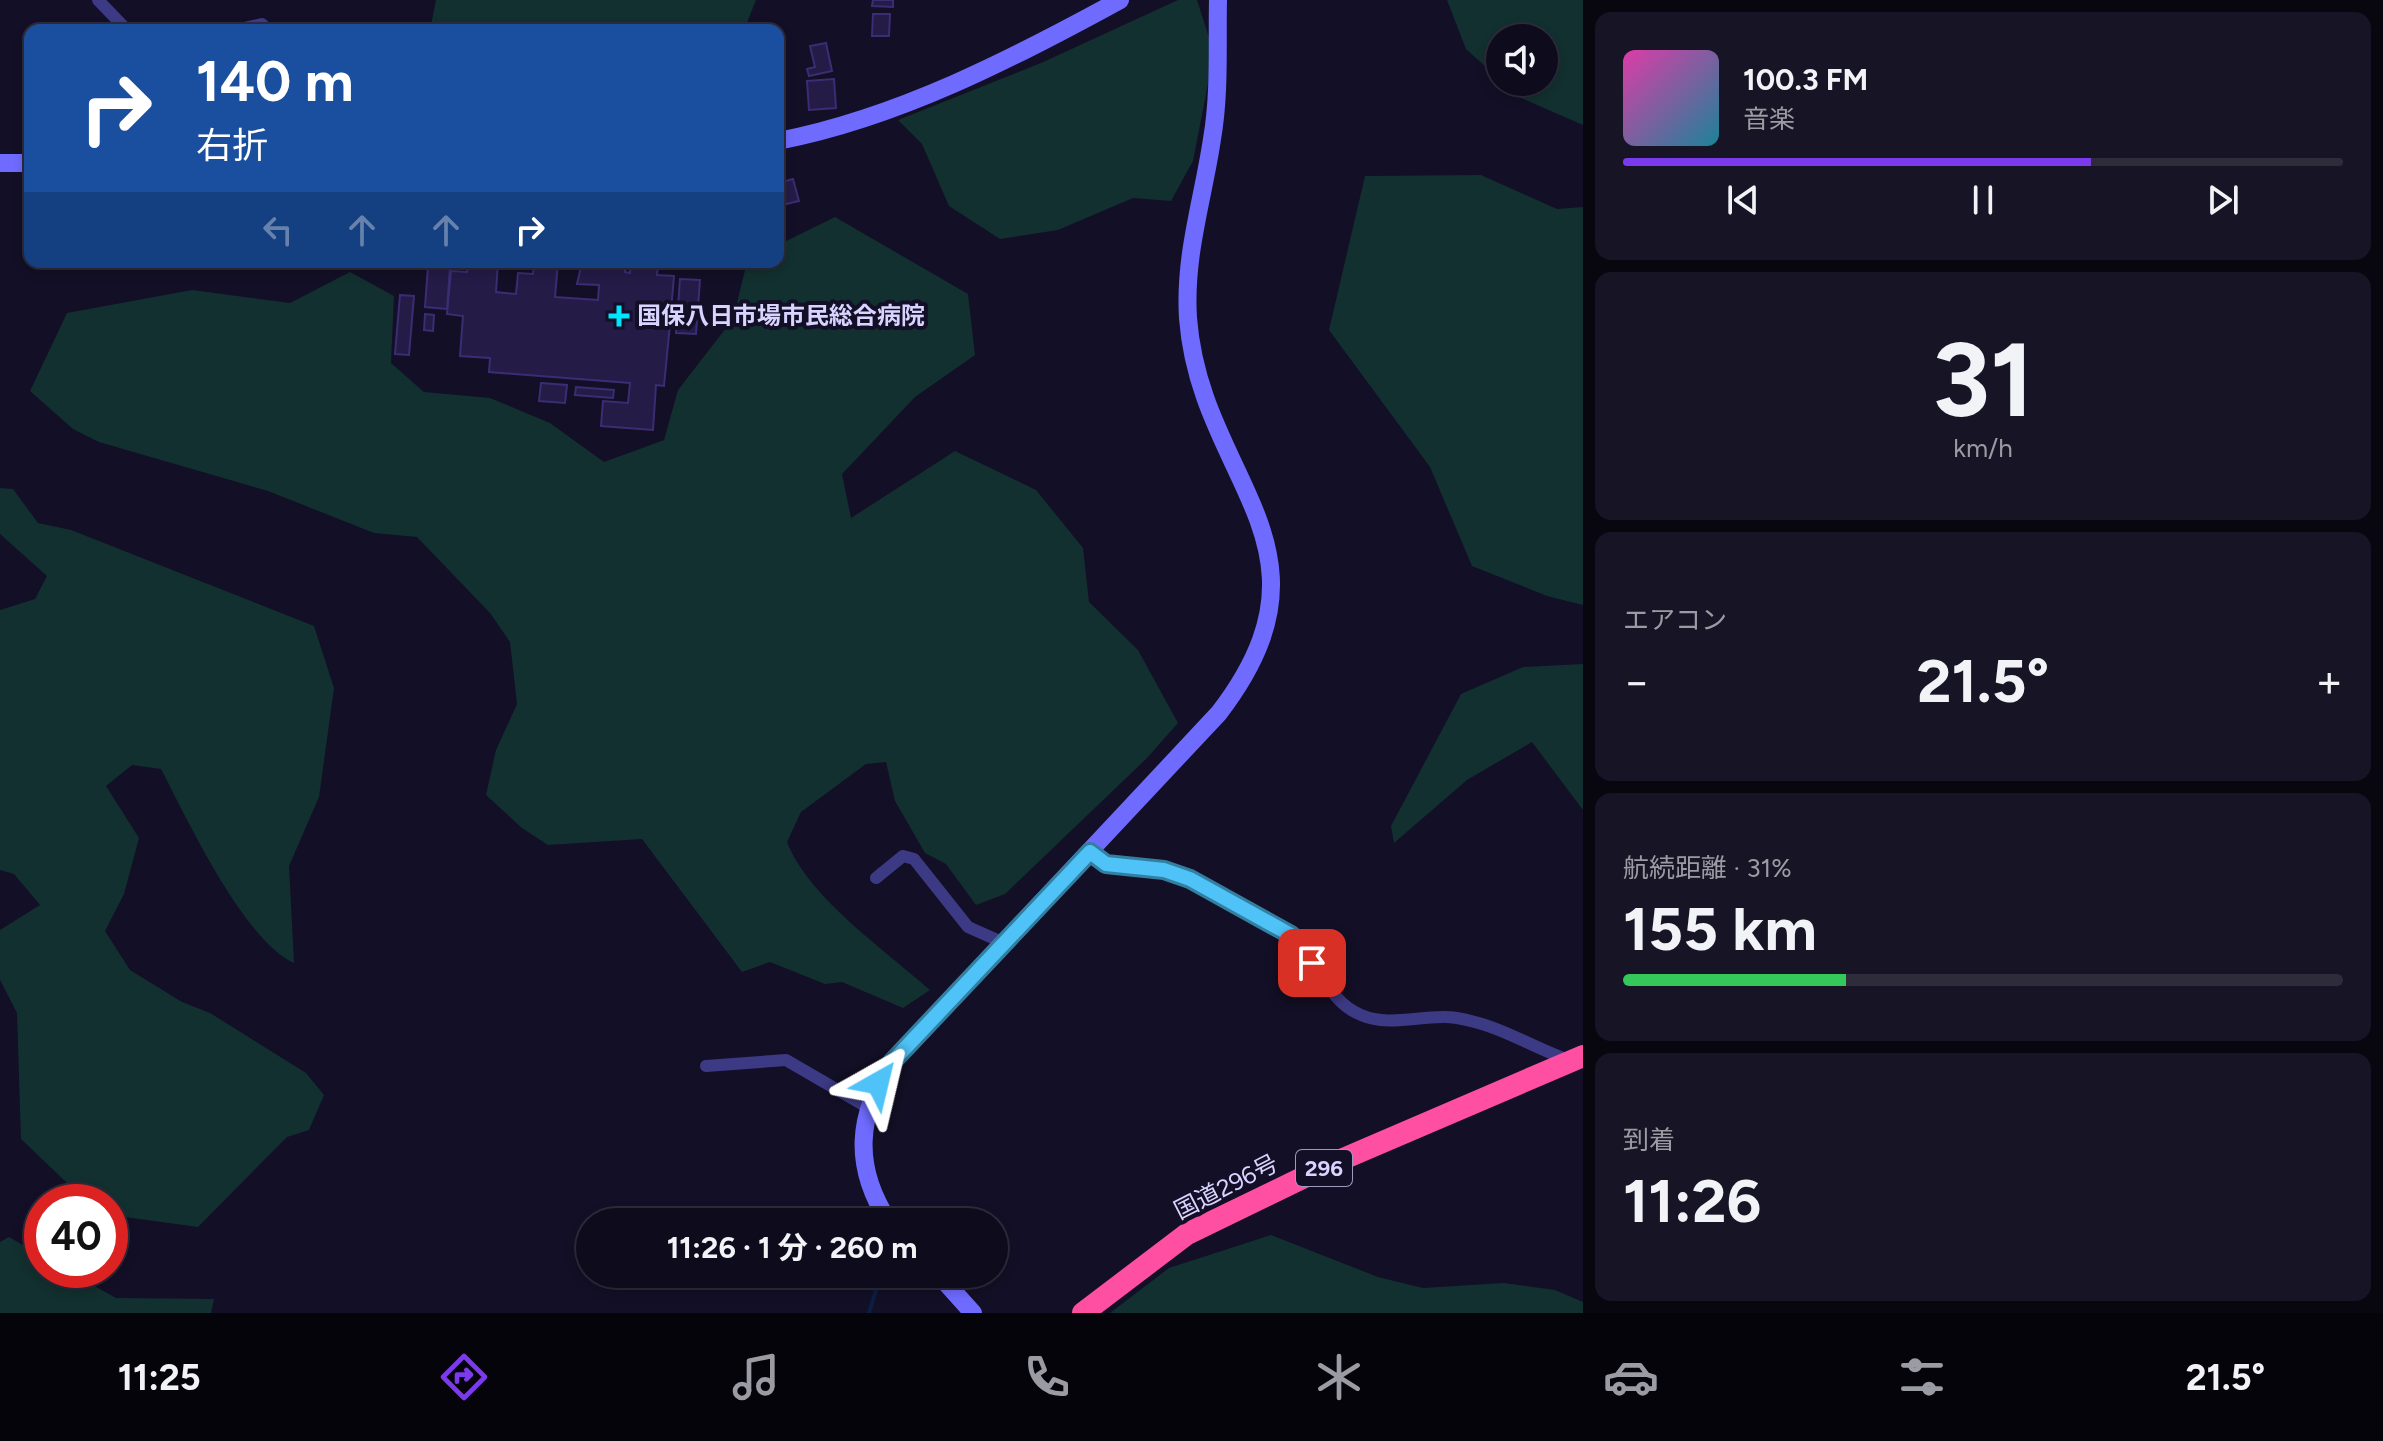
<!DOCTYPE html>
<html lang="ja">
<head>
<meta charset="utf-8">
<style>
  :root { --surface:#0e0b1c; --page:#171425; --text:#f1f3f6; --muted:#9b9ba3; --line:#2e2b3b; --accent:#7c3aed }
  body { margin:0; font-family:Figtree,"Noto Sans JP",sans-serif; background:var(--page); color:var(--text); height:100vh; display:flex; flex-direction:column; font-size:30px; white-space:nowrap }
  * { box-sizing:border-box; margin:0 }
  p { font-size:26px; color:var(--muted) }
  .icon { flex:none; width:44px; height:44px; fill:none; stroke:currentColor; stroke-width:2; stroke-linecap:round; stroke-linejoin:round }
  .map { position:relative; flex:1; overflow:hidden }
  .drawer { display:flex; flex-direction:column; gap:12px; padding:12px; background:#08060f; width:800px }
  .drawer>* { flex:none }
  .hud { position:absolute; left:24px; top:24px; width:760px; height:244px; border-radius:16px; box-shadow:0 4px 12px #0003,0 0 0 2px var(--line); background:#1a4fa0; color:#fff; overflow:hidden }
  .buttons { position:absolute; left:1486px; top:24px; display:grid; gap:16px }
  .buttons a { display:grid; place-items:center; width:72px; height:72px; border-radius:50%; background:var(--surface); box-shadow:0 4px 12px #0003,0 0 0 2px var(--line); font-size:40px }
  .speed { position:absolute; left:24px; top:1184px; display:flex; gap:16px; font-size:40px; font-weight:700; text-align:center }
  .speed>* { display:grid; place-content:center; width:104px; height:104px; border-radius:50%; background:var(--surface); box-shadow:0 4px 12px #0003,0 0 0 2px var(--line); line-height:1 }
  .speed .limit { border:12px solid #d22; background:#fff; color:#111 }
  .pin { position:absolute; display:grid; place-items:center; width:68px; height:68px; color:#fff; margin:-34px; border-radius:16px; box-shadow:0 4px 12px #0006 }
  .me { position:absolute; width:88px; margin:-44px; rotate:37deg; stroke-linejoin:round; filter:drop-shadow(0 0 6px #0008) }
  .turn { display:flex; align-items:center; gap:28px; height:168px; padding:0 40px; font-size:36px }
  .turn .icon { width:104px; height:104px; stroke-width:2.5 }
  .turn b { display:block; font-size:56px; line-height:68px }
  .lanes { display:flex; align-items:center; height:76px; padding:0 40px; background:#0003; justify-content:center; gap:40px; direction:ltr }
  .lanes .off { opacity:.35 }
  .big { font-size:60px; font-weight:700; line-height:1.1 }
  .drawer .widget { flex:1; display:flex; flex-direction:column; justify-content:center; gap:12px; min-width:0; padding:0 28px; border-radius:16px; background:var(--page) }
  .drawer .dial { align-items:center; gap:0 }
  .dial b { font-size:104px; line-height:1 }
  .song { display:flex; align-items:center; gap:24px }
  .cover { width:96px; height:96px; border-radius:12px; background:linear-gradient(135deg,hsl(320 70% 55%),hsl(190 70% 35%)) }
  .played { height:8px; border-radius:4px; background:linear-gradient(90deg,var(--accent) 65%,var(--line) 65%) }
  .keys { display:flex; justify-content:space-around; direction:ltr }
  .heat { display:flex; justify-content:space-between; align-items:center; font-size:44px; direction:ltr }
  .charge { height:12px; border-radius:6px; background:linear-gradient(90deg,#34c759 31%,var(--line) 0) }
  .trip { position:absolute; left:576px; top:1208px; width:432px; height:80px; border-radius:40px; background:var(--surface); box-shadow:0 4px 12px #0003,0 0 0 2px var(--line); font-weight:700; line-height:80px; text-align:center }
  .tabs { display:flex; height:128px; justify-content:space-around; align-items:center; background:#06040b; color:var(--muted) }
  .tabs .icon { width:56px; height:56px }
  .tabs .current { color:var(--accent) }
  .tabs b { font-size:36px; color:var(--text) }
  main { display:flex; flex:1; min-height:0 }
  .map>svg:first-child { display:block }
  .green { fill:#12302f }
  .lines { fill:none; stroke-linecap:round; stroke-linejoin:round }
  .stream { stroke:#0a1f44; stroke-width:4 }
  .building { fill:#241b47; stroke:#3b2d73; stroke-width:2 }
  .street { stroke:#3d3a85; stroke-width:12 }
  .secondary { stroke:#6f6bff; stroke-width:18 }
  .highway { stroke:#ff4fa3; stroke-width:22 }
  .route-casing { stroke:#337fa1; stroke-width:20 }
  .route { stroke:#4fc3f7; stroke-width:14 }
  .poi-dot { fill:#00e5ff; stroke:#130f26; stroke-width:3 }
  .labels { text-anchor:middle; stroke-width:8; stroke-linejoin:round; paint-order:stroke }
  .shield { fill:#130f26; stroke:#9e99be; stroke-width:2 }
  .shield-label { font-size:22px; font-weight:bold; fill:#d9d4ff }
  .poi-label { font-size:24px; font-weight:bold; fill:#d9d4ff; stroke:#130f26; text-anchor:start }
  .street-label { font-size:24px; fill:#d9d4ff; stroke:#130f26 }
</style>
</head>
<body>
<main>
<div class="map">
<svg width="1583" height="1313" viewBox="0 0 1583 1313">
  <rect width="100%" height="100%" fill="#130f26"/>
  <g class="green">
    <polygon points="436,0 756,0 744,30 430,30"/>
    <polygon points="1178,0 1197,0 1214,53 1193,161 1171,201 1133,198 1058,230 1000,239 949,206 922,144 898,120 1041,63"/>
    <polygon points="1447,0 1583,0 1583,125 1519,97 1502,82 1544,82 1544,38 1500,38 1500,80 1466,49"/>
    <polygon points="1481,175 1557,209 1583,207 1583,605 1547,596 1472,566 1430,467 1329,330 1365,176"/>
    <path d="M 835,217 L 968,294 L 975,355 L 915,397 L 842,474 L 851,518 L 955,451 L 1036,490 L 1083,548 L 1089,602 L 1138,650 L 1178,723 L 1146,759 L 1005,894 L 976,905 L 946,864 L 925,853 L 895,801 L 886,762 L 866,764 L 801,812 L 787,842 C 809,898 885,950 930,990 L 903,1008 L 842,982 L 825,984 L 770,962 L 742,972 L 642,839 L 548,845 L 522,828 L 486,795 L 496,750 L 517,704 L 510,642 L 490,613 L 417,537 L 374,533 L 268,491 L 99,442 L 73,429 L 30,391 L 67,313 L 192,290 L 290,303 L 350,272 L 394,296 L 391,363 L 424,392 L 490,398 L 550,423 L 604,462 L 664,440 L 678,390 L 733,319 L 747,262 L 778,262 L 778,245 Z"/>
    <path d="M 0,488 L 13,489 L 38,523 L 71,530 L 314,626 L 334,688 L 319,797 L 289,866 L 294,963 C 244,941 187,819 161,769 L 132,765 L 106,786 L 139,838 L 124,894 L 105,931 L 130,970 L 182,1002 L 210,1013 L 306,1073 L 324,1095 L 309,1130 L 287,1137 L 198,1227 L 110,1215 L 110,1202 L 87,1202 L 21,1139 L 17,1013 L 0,980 L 0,930 L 40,905 L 14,874 L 0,870 L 0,610 L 35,599 L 47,576 L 0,534 Z"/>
    <polygon points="1583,664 1583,810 1532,742 1467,780 1394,843 1391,826 1461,694 1523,667"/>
    <polygon points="1271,1235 1378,1277 1423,1288 1504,1283 1555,1290 1583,1302 1583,1313 1110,1313 1169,1268"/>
    <polygon points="9,1237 42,1256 42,1270 66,1270 116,1298 214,1299 211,1313 0,1313 0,1242"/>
  </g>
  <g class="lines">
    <polyline class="stream" points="869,1313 881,1274"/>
  </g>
  <g class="building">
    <polygon points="873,0 893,0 893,7 872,6"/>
    <polygon points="873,14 890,14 889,36 872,36"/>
    <polygon points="826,43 832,71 809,76 807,69 815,67 810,46"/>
    <polygon points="834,79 836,108 809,110 807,81"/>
    <polygon points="793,179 799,201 782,205 778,183"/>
    <polygon points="468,262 498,262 496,292 516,294 518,273 533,274 534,262 558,262 555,297 598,300 599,285 577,284 582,262 626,262 625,272 630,273 631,262 647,262 658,264 657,275 674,276 671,311 678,311 677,324 670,324 664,386 656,385 653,430 601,426 603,401 628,403 630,383 489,372 490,358 460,356 463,316 447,314 451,271 467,272"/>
    <polygon points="428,266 450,268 447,309 425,307"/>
    <polygon points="680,279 700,280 696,334 676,333"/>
    <polygon points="400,295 414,296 409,355 395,354"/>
    <polygon points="425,314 434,315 433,331 424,330"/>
    <polygon points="541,383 567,385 565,403 539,401"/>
    <polygon points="576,387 614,390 613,398 575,395"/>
  </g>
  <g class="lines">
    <g class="street">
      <polyline points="98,0 127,30"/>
      <polyline points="235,30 262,24 268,30"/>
      <path d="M 1090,852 C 1121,875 1159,863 1193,881 C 1221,896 1264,916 1289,934 C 1318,955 1324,1000 1361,1015 C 1391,1028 1426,1013 1457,1018 C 1500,1025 1531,1047 1571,1061"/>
      <polyline points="876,878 903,856 914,859 968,927 1004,943"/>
      <polyline points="706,1066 786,1060 867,1107"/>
    </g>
    <g class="secondary">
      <path d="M 778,141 C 898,118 1014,58 1120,0"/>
      <polyline points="0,163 30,163"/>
      <path d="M 889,1222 C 853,1167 856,1115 893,1061 L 1219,713 C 1347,546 1200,481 1188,318 C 1184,255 1203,200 1212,139 C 1220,93 1217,46 1218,0"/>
      <polyline points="938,1274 973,1313"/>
    </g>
    <polyline class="highway" points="1083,1313 1187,1234 1329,1165 1583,1056"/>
  </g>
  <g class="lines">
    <defs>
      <polyline id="route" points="878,1083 893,1061 1090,852 1106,864 1164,870 1190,879 1291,935 1312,963"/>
    </defs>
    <use href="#route" class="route-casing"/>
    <use href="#route" class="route"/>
  </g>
  <path class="poi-dot" d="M615 304h8v8h8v8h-8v8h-8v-8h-8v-8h8z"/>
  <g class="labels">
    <rect class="shield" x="1296" y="1150" width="56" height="36" rx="6"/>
    <g class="shield-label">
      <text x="1324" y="1176">296</text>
    </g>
    <g class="poi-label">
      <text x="637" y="324">国保八日市場市民総合病院</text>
    </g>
    <g class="street-label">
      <text transform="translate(1226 1187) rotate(-27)" y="8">国道296号</text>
    </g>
  </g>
</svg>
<div class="buttons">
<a><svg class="icon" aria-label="sound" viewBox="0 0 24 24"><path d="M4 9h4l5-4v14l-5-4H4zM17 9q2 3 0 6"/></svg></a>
</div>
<div class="speed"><div class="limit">40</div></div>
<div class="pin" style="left:1312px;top:963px;background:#d93025"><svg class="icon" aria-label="arrive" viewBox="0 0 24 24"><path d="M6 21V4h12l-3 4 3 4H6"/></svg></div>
<svg class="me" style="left:878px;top:1083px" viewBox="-20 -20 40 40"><path d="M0-17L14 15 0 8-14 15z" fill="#4fc3f7" stroke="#fff" stroke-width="4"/></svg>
<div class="trip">11:26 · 1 分 · 260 m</div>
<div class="hud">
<div class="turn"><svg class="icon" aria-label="right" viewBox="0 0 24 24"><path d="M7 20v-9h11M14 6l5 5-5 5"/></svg><div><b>140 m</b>右折</div></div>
<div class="lanes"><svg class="icon off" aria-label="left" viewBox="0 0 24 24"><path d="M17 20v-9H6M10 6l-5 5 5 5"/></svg><svg class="icon off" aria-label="ahead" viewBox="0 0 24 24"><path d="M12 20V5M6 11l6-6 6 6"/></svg><svg class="icon off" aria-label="ahead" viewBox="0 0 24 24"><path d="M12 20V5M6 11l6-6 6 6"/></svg><svg class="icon" aria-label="right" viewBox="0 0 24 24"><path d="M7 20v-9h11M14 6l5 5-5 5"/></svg></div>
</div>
</div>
<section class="drawer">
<div class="widget">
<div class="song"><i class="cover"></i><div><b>100.3 FM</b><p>音楽</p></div></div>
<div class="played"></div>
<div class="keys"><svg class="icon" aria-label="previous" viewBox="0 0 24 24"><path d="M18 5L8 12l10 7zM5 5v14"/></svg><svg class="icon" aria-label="pause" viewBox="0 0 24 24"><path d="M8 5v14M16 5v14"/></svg><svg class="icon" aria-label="next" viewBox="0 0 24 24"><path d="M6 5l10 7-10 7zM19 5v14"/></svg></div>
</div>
<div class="widget dial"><b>31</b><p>km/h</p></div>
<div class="widget"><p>エアコン</p>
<div class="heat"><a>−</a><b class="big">21.5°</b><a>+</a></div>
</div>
<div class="widget"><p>航続距離 · 31%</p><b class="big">155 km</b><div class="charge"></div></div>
<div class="widget"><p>到着</p><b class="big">11:26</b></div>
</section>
</main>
<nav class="tabs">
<b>11:25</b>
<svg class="icon current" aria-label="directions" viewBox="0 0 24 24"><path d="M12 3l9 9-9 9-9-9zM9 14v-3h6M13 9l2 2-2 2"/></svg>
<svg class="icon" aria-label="music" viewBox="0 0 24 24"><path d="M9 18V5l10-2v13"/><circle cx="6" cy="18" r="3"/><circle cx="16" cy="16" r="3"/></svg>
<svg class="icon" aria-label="phone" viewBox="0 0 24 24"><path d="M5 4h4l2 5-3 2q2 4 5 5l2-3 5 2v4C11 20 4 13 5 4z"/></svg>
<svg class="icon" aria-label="climate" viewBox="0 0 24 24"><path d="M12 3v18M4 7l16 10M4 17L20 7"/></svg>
<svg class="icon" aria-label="car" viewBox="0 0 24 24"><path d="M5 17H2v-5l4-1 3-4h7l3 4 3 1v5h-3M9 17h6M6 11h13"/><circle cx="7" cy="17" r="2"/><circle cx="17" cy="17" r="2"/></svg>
<svg class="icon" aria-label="filters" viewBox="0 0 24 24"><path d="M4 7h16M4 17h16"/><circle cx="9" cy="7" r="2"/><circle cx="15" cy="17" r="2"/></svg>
<b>21.5°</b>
</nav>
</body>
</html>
